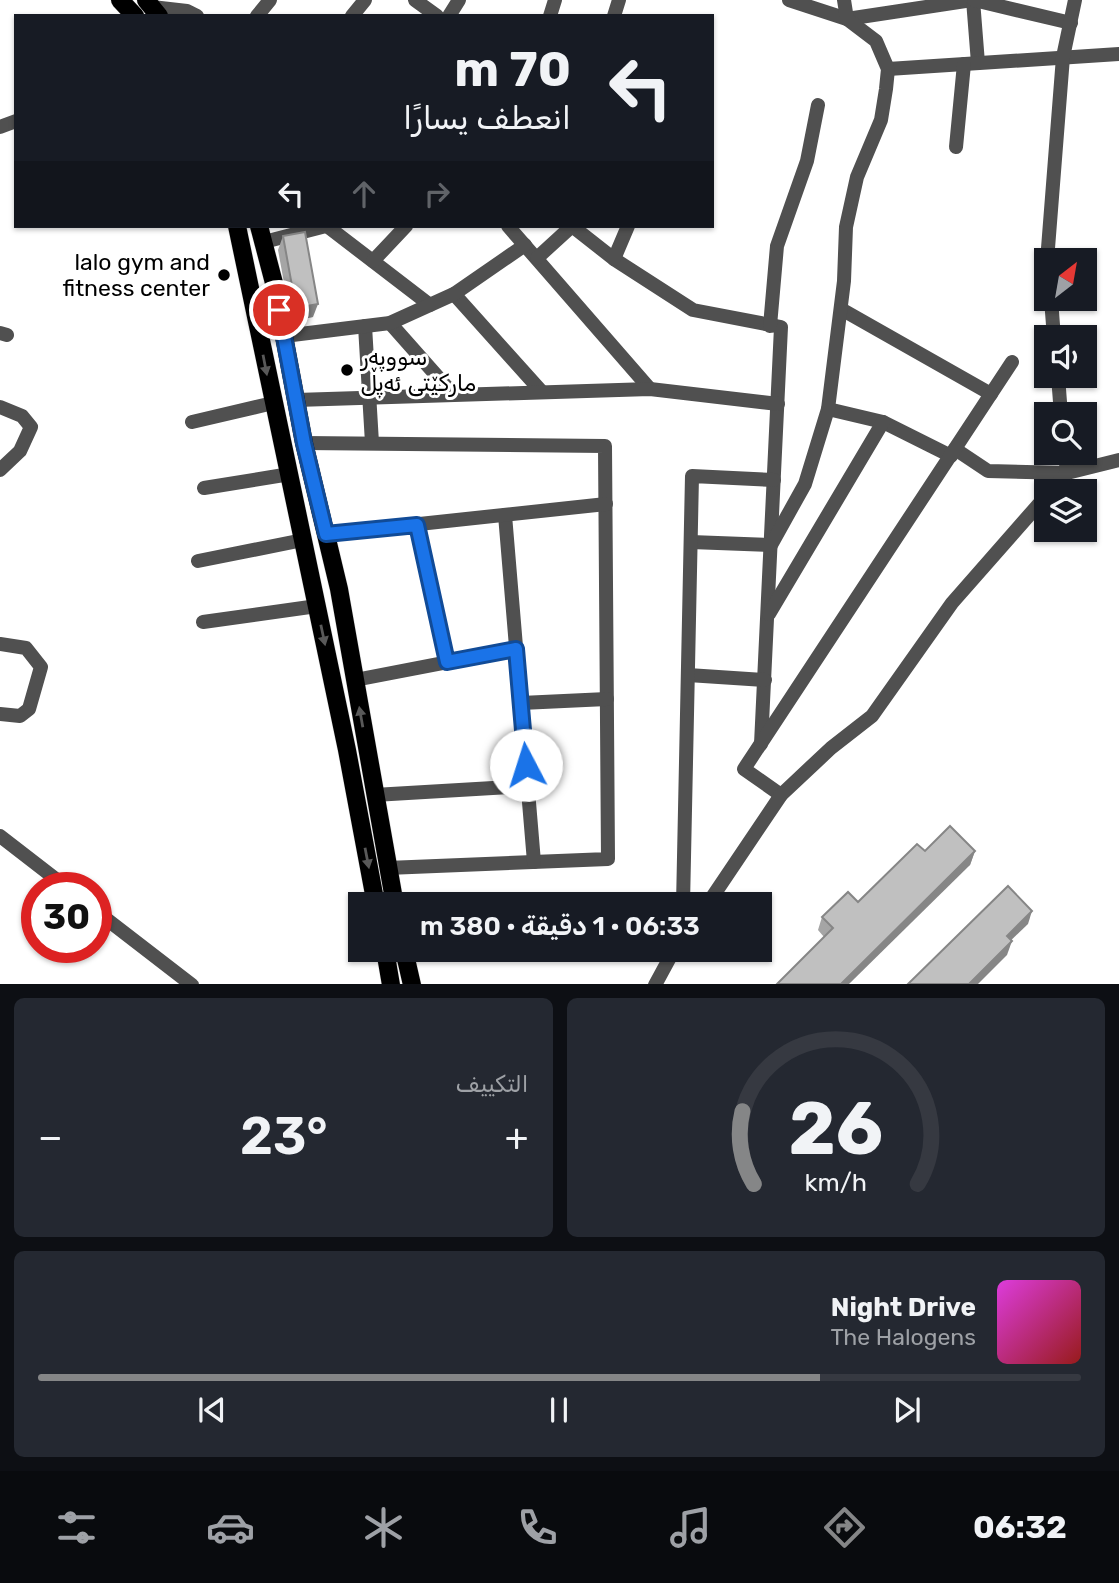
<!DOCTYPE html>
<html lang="ar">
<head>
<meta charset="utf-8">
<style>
  :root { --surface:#171b24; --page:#242831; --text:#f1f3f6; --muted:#9ea1a6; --line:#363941; --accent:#858687 }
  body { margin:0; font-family:Rubik,"Noto Sans Arabic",sans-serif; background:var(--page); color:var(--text); direction:rtl; height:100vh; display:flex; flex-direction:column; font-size:26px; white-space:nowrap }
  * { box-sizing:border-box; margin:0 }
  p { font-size:23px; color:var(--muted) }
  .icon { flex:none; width:38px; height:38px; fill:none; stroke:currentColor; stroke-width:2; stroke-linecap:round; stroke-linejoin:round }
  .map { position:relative; height:984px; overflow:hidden; direction:ltr }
  .drawer { display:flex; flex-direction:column; gap:14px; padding:14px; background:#0d0f14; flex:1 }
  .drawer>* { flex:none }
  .top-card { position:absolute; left:14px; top:14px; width:700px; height:214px; border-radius:0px; box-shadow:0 2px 5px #0004; direction:rtl; background:#171b24; color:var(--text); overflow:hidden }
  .needle { width:46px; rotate:31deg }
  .controls { position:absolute; left:1034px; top:248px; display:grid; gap:14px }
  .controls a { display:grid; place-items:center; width:63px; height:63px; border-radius:0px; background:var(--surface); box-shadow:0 2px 5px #0004; font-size:35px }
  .speed { position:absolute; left:21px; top:872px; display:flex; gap:14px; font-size:35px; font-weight:700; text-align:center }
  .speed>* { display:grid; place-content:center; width:91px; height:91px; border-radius:50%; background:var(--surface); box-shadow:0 2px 5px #0004; line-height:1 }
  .speed .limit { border:10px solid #d22; background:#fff; color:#111 }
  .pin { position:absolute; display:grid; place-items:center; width:60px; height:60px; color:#fff; margin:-30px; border:4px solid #fff; border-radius:50%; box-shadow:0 2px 7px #0007 }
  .me { position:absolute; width:77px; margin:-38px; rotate:355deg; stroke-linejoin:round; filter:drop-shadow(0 0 5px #0008) }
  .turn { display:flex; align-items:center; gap:24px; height:147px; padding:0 28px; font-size:32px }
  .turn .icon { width:91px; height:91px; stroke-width:2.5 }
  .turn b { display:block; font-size:49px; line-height:60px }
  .lanes { display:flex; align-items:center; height:66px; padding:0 28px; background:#0003; justify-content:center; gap:35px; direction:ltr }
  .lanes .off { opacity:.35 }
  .big { font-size:52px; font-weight:600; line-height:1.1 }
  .drawer .tile { flex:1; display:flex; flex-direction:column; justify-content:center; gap:10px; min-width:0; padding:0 24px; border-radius:10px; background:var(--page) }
  .drawer .dial { align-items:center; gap:0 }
  .dial svg { height:182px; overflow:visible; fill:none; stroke:var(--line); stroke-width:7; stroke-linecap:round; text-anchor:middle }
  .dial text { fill:var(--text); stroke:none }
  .song { display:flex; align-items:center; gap:21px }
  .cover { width:84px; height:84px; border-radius:10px; background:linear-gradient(135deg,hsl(300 70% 55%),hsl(0 70% 35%)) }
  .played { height:7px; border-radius:4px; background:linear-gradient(90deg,var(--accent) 75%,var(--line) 75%) }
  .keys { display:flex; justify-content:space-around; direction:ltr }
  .heat { display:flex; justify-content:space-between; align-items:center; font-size:38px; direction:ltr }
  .drawer .tiles { flex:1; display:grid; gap:14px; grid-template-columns:1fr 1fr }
  .tile:last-child { grid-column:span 2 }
  .trip { position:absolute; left:348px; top:892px; width:424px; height:70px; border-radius:0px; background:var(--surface); box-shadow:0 2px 5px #0004; font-weight:600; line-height:70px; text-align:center; direction:rtl }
  .tabs { display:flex; height:112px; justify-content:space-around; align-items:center; background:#090b0e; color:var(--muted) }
  .tabs .icon { width:49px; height:49px }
  .tabs .on { color:var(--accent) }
  .tabs b { font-size:32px; color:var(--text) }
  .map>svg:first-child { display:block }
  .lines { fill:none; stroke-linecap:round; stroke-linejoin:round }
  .major-casing { stroke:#dbdbdb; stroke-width:19 }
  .minor { stroke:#505050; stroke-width:14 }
  .major { stroke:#000; stroke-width:18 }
  .wall { fill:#a5a5a5 }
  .shaded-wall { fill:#868686 }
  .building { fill:#c0c0c0; stroke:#868686; stroke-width:2 }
  .oneway { fill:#595959 }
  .route-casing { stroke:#114b97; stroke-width:18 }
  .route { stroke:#1a73e8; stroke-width:12 }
  .poi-dot { fill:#000; stroke:#fff; stroke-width:2.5 }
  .labels { text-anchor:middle; stroke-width:6; stroke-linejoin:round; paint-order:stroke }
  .poi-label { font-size:23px; fill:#000; stroke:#fff; text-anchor:end }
</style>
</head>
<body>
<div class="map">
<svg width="1119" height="985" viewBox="0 0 1119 985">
  <rect width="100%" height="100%" fill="#fff"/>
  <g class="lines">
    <defs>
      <g id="major">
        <polyline points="120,0 135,16"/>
        <polyline points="146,0 159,16"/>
        <polyline points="237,226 347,750 376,905"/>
        <polyline points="259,226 274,283 304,443 339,589 395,905"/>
        <polyline points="385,950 391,985"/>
        <polyline points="404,950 412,985"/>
      </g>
    </defs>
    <use href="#major" class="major-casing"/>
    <g class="minor">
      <polyline points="415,0 437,16"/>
      <polyline points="789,0 847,19 972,0"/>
      <polyline points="973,0 978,63"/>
      <polyline points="974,0 1071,23"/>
      <polyline points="152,7 187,11 197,16"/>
      <polyline points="257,16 270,0"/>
      <polyline points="352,16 365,0"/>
      <polyline points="449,16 459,0"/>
      <polyline points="550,16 555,0"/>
      <polyline points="614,16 619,0"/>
      <polyline points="888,69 1119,54"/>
      <polyline points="0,127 16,121"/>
      <polyline points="956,147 964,64"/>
      <polyline points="327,226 430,305"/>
      <polyline points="508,226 650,389"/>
      <polyline points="264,242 326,226"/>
      <polyline points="537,258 572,226 614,259 693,310 781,327 761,744"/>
      <polyline points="614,259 628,226"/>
      <polyline points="373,261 406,226"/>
      <polyline points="1047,261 1063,57 1075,0"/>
      <polyline points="454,294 541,391"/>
      <polyline points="1051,299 1054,338"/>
      <polyline points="841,309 991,394"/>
      <polyline points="390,323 452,393"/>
      <polyline points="365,326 372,443"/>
      <polyline points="770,326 777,246 807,161 818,105"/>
      <polyline points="0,333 7,335"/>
      <polyline points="284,336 390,323 454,294 525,245"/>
      <polyline points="1058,376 1061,415"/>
      <polyline points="296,400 650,389 778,404"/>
      <polyline points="0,407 22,416 31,427 20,451 0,470"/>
      <polyline points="828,409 883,422 951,456"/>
      <polyline points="192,422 273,403"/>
      <polyline points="304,443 605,446 608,859 387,868"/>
      <polyline points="955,449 988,471 1067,473 1119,460"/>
      <polyline points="204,488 290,474"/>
      <polyline points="1051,492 1067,473 1065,453"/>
      <polyline points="505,515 534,862"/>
      <polyline points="417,525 447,661"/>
      <polyline points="326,534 606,504"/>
      <polyline points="691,542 771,545 805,484 828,409 844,281 846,227 857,177 881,120 886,89 888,69 876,41 847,19 844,0"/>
      <polyline points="198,561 303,540"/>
      <polyline points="769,614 883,422"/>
      <polyline points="203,622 317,606"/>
      <polyline points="0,644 26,648 41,667 29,709 20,716 0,714"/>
      <polyline points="688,675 765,680"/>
      <polyline points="355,680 516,649"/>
      <polyline points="521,703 607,699"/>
      <polyline points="374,795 527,786"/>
      <polyline points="781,795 744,769 1012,362"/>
      <polyline points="0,836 66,887"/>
      <polyline points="683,905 692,476 774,480"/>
      <polyline points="707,905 781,795 831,748 872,716 952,603 1046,496"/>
      <polyline points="96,911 192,985"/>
      <polyline points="655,985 674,950"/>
    </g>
    <use href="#major" class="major"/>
  </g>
  <g class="wall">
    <polygon points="283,236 313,317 291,321 278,250"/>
    <polygon points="925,851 975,851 970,865 824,937 818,930 822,917 858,902"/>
  </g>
  <g class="shaded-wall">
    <polygon points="318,304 313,317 291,321 296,308"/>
    <polygon points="975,851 970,865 849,984 841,984"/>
    <polygon points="1032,911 1028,924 1002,949 1007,936"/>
    <polygon points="1012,941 1007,955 978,984 969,984"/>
  </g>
  <g class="building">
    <polygon points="305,232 318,304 296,308 283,236"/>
    <polygon points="950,826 975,851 841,984 777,984 833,928 822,917 848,892 858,902 917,844 925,851"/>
    <polygon points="1008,886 1032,911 1007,936 1012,941 969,984 908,984"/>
  </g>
  <defs><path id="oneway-solid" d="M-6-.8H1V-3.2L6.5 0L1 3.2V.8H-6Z" transform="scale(1.75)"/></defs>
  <g class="oneway">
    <use href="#oneway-solid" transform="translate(265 365) rotate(79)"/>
    <use href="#oneway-solid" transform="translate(323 635) rotate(78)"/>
    <use href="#oneway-solid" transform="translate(361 717) rotate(-100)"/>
    <use href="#oneway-solid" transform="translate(367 858) rotate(79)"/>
  </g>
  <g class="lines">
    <defs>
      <polyline id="route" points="279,310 304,443 326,534 417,525 447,662 516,649 526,765"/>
    </defs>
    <use href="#route" class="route-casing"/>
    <use href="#route" class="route"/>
  </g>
  <g class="poi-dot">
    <circle cx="224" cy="275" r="7"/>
    <circle cx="347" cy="370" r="7"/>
  </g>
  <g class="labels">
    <g class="poi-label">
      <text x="210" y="270">lalo gym and<tspan x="210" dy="26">fitness center</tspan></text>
      <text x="361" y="365" text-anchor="start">سووپەر<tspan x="361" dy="26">مارکێتی ئەپڵ</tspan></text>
    </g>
  </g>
</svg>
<div class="controls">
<a><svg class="needle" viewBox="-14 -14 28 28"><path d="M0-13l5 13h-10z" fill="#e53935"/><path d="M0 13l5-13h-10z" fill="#9ea1a6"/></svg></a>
<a><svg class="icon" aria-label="sound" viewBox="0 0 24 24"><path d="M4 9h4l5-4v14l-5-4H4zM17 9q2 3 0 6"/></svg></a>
<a><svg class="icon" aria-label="search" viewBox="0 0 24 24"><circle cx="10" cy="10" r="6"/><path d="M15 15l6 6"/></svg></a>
<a><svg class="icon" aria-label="layers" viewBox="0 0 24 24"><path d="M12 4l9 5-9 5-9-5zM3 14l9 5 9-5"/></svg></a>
</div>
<div class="speed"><div class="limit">30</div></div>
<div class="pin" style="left:279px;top:310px;background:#d93025"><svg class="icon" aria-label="arrive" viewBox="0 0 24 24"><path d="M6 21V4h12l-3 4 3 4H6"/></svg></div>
<svg class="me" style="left:526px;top:765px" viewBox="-20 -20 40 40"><circle r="19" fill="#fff"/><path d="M0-13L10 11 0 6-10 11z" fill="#1a73e8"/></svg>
<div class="trip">06:33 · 1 دقيقة · 380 m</div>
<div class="top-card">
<div class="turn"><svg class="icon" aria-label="left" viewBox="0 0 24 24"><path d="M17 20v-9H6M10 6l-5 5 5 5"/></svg><div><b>70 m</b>انعطف يسارًا</div></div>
<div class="lanes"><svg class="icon" aria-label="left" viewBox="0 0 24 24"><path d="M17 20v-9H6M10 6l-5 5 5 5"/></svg><svg class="icon off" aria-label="ahead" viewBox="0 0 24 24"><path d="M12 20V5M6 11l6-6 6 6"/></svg><svg class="icon off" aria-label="right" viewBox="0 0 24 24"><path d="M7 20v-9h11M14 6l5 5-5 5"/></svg></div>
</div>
</div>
<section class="drawer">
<div class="tiles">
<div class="tile dial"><svg viewBox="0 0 100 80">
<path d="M14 69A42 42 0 1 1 86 69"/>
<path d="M14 69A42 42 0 0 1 9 37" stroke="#858687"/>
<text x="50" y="56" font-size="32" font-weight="700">26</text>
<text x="50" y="72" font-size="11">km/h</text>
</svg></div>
<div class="tile"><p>التكييف</p>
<div class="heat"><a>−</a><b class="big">23°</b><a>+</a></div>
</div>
<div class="tile">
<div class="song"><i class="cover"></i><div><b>Night Drive</b><p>The Halogens</p></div></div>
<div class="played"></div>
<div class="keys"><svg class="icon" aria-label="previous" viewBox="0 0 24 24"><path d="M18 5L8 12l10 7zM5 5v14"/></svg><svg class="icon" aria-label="pause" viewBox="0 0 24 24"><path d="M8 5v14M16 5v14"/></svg><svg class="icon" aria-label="next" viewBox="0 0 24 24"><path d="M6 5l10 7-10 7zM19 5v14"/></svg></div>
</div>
</div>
</section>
<nav class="tabs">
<b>06:32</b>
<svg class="icon on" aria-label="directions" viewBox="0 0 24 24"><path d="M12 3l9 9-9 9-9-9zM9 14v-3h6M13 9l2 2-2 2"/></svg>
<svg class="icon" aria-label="music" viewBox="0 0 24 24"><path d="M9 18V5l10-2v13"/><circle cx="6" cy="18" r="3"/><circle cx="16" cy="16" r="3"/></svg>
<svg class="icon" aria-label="phone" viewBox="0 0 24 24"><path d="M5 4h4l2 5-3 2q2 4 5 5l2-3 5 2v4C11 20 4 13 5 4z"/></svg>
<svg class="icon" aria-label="climate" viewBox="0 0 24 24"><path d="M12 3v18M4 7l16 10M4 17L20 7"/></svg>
<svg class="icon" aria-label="car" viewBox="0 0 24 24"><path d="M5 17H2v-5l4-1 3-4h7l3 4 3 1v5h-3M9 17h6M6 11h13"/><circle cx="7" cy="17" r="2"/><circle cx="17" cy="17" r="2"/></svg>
<svg class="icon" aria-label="filters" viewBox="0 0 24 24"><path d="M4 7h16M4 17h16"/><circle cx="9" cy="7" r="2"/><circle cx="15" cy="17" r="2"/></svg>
</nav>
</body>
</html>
